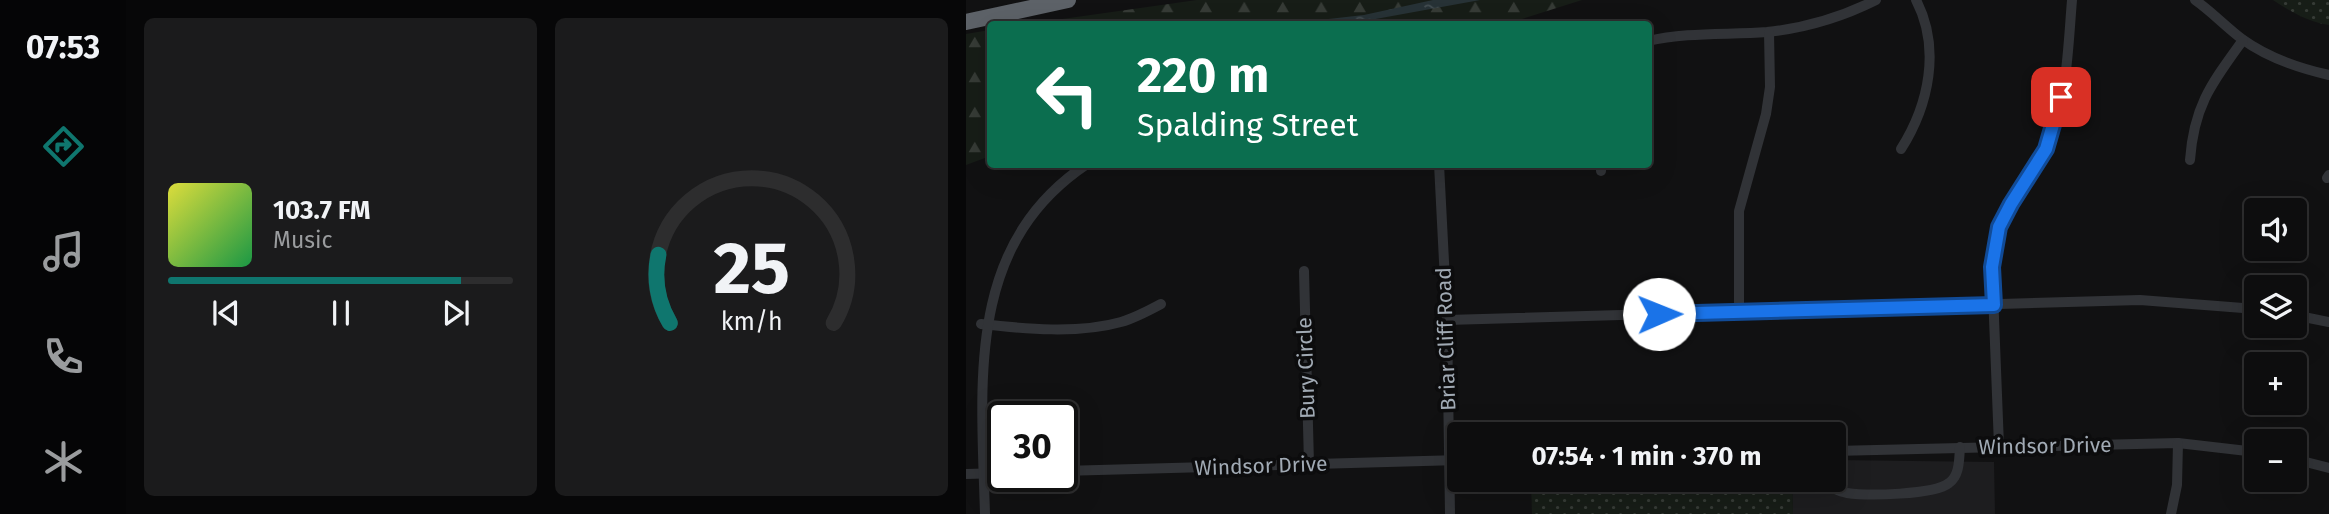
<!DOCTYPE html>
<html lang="en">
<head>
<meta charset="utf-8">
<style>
  :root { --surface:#0d0d0e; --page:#1b1b1c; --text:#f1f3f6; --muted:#9a9c9e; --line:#2d2d2e; --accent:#0f766e }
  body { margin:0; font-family:"Fira Sans",sans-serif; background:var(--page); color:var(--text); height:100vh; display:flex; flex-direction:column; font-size:26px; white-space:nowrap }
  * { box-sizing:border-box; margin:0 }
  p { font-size:23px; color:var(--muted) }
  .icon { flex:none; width:38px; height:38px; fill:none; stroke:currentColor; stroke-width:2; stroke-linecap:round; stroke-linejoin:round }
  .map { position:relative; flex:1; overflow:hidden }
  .sheet { display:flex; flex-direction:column; gap:18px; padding:18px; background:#070708; width:840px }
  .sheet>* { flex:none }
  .guide { position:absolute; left:21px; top:21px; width:665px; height:147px; border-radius:7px; box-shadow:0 7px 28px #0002,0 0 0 2px var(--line); background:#0b6e4f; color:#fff; overflow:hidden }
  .tools { position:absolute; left:1278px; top:198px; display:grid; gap:14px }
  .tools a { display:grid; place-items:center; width:63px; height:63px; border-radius:7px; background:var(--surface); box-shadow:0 7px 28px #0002,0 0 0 2px var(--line); font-size:35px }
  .speed { position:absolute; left:21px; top:401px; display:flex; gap:14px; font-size:35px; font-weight:700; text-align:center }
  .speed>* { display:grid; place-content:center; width:91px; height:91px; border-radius:50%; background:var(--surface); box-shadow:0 7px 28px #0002,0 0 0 2px var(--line); line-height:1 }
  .speed .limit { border:4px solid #111; border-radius:10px; background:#fff; color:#111 }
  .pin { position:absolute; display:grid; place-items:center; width:60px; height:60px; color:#fff; margin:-30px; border-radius:14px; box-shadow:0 4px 10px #0006 }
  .me { position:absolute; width:77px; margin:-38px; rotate:89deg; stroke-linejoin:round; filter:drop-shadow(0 0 5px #0008) }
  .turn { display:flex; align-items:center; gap:24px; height:147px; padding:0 35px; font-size:32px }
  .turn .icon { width:91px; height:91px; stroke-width:2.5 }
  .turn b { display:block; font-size:49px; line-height:60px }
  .sheet .widget { flex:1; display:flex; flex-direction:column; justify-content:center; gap:10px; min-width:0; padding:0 24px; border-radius:10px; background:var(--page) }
  .sheet .dial { align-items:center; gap:0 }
  .dial svg { height:182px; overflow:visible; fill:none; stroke:var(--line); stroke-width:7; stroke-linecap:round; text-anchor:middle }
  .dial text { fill:var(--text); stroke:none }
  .song { display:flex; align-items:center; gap:21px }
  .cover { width:84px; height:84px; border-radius:10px; background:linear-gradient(135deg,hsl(60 70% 55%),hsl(140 70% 35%)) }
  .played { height:7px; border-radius:4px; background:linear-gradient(90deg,var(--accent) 85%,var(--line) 85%) }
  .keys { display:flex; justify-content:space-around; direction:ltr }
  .sheet .tiles { flex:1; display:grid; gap:18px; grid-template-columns:repeat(2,1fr) }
  .trip { position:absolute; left:481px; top:422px; width:399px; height:70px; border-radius:7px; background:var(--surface); box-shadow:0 7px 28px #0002,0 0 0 2px var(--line); font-weight:700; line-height:70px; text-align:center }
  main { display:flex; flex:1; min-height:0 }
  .tab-bar { display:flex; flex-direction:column; width:126px; justify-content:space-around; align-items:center; background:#050506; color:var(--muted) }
  .tab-bar .icon { width:49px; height:49px }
  .tab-bar .current { color:var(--accent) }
  .tab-bar b { font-size:32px; color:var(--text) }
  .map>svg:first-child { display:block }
  .built { fill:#1d1d1f }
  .forest { fill:url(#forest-firs) }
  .park { fill:url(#park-dots) }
  .water { fill:url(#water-ripples) }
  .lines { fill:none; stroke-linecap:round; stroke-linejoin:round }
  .minor { stroke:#313337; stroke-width:10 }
  .highway { stroke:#5d6268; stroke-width:16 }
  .route-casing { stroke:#114b97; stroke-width:18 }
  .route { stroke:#1a73e8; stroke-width:12 }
  .labels { text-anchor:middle; stroke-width:7; stroke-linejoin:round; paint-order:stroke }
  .street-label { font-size:21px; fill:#a1aab4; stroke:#0c0c0d }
</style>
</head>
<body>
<main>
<nav class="tab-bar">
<b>07:53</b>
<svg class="icon current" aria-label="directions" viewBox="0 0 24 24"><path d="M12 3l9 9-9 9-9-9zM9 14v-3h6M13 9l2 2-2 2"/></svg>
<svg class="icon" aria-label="music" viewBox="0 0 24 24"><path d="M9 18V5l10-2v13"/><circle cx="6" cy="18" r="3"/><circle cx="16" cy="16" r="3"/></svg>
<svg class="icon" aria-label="phone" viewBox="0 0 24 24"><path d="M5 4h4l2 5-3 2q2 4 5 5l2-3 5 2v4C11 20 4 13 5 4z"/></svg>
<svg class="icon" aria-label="climate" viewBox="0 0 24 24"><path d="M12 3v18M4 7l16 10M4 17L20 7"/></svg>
</nav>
<section class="sheet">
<div class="tiles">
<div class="widget">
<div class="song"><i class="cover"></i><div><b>103.7 FM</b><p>Music</p></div></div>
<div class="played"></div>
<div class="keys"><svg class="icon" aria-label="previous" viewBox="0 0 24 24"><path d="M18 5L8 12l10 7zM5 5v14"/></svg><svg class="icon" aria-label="pause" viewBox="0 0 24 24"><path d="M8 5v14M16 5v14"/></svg><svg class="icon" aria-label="next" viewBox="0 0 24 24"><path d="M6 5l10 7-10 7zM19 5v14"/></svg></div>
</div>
<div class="widget dial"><svg viewBox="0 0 100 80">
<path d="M14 69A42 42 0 1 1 86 69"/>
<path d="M14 69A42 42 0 0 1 9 39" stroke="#0f766e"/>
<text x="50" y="56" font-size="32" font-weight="700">25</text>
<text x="50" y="72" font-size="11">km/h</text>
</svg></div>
</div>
</section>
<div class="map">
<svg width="1363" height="514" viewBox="0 0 1363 514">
  <defs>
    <pattern id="forest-firs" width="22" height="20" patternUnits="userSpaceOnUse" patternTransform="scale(1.75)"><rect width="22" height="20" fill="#171d17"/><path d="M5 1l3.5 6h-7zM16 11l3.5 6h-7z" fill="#363b36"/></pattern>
    <pattern id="park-dots" width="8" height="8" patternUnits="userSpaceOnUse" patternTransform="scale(1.75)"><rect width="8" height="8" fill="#171d17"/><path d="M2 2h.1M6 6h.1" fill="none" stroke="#363b36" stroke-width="1.8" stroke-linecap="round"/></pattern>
    <pattern id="water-ripples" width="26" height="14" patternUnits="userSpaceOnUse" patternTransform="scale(1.75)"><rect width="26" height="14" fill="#273236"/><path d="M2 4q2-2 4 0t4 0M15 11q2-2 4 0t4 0" fill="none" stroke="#434d51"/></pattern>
  </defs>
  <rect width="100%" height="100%" fill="#111112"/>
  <polygon class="built" points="868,460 1028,462 1029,514 827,514 826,480 868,480"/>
  <g class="forest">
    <polygon points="231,0 616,0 540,24 61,24"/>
    <polygon points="24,30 24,156 0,165 0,34"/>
  </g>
  <g class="park">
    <path d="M 1307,0 L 1363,0 L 1363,25 C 1344,23 1323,11 1307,0 Z"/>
    <polygon points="565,480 826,480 827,514 566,514"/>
  </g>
  <polygon class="water" points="467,0 514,0 382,24 318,24 398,15"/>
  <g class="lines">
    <g class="minor">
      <path d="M 1229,0 C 1246,12 1260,27 1276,39 C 1302,58 1332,68 1363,75"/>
      <path d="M 682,41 C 721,32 762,35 801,32 C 840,28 876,17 910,0"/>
      <path d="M 935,149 C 963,105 975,48 950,0"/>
      <path d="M 1224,160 C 1228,105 1246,83 1277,40"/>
      <polyline points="473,164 481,320 484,514"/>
      <polyline points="635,164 635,171"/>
      <polyline points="1361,178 1363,175"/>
      <polyline points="338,271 343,464"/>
      <polyline points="773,313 773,211 800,114 804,87 803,32"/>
      <polyline points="1328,315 1363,322"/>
      <polyline points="481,320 1174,300 1290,309"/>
      <path d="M 15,324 C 59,329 113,334 155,322 C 169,318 182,311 195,304"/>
      <path d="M 1033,446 L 1026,267 C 1028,253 1028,238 1034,225 C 1046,197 1068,175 1081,147 C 1101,103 1102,48 1106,0"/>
      <polyline points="868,451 1212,443 1290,452"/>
      <polyline points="1328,459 1363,468"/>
      <polyline points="96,471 494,460"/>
      <polyline points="0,474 37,473"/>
      <path d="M 858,480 C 864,486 872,492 881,493 C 901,496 968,495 983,483 C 994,475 993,459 994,447"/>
      <path d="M 19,514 C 15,379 0,245 121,164"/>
      <polyline points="1205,514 1211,485 1212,443"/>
    </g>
    <polyline class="highway" points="0,22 102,0"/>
  </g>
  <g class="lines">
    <defs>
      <polyline id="route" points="693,314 1028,305 1026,267 1033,227 1045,204 1080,149 1095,97"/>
    </defs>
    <use href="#route" class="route-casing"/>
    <use href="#route" class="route"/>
  </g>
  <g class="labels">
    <g class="street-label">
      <text transform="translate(480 339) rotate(-92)" y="7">Briar Cliff Road</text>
      <text transform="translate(340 368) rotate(-92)" y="7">Bury Circle</text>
      <text transform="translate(1079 446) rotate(-1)" y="7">Windsor Drive</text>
      <text transform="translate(295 466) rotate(-2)" y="7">Windsor Drive</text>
    </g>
  </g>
</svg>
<div class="tools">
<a><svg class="icon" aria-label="sound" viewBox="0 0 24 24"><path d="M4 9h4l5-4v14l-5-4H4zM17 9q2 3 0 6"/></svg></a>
<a><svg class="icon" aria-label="layers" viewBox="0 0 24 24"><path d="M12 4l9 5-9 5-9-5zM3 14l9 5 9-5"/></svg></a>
<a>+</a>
<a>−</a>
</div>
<div class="speed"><div class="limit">30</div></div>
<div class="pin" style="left:1095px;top:97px;background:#d93025"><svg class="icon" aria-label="arrive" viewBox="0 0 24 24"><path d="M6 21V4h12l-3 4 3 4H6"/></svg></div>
<svg class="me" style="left:693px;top:314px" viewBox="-20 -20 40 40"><circle r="19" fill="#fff"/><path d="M0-13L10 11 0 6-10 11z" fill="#1a73e8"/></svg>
<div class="trip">07:54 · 1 min · 370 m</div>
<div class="guide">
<div class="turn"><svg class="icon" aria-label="left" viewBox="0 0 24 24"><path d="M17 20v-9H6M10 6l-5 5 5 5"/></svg><div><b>220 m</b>Spalding Street</div></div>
</div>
</div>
</main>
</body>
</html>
